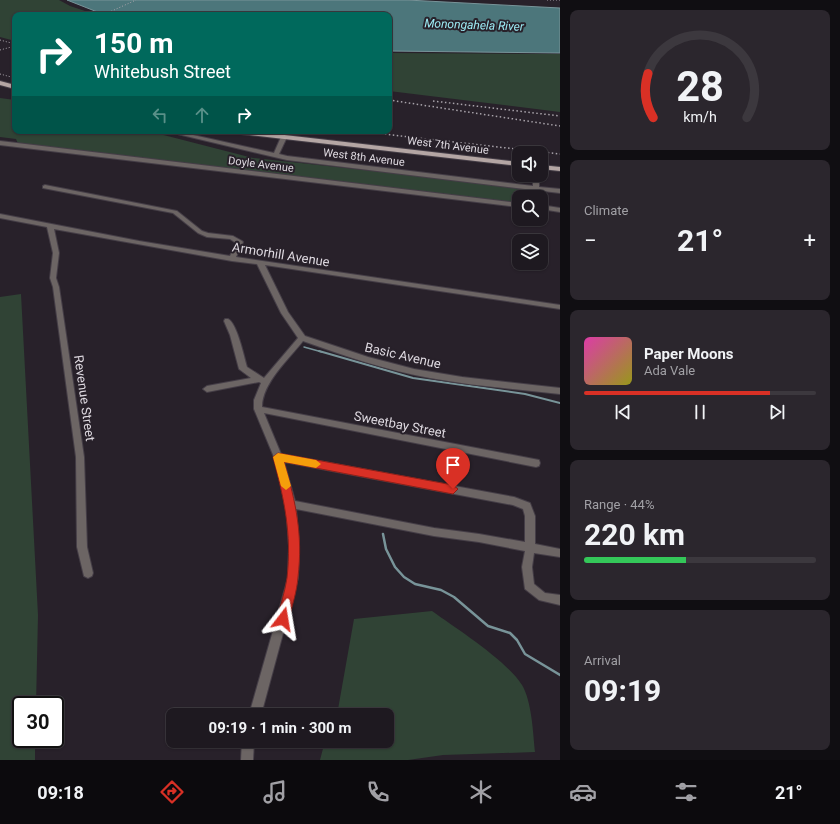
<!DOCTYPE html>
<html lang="en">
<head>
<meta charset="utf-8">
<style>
  :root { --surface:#1e1920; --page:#2b262d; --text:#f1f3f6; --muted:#a1a0a5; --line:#3c383e; --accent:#d93025 }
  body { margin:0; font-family:Roboto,sans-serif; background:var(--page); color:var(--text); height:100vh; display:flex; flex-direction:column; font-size:15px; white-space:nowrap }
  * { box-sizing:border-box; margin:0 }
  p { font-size:13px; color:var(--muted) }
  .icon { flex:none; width:22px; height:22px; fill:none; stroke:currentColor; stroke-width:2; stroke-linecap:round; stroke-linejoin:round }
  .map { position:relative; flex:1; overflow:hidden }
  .drawer { display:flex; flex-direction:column; gap:10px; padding:10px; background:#100e12; width:280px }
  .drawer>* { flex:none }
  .banner { position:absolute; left:12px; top:12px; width:380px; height:122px; border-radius:8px; box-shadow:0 1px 3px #0004,0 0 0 1px var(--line); background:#00695c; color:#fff; overflow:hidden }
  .buttons { position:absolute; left:512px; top:146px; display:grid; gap:8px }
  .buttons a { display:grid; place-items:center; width:36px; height:36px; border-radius:8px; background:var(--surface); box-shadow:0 1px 3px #0004,0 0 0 1px var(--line); font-size:20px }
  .speed { position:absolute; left:12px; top:696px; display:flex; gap:8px; font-size:20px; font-weight:700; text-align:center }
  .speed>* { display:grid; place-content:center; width:52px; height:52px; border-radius:50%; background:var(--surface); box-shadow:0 1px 3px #0004,0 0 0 1px var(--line); line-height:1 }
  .speed .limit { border:2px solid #111; border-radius:6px; background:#fff; color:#111 }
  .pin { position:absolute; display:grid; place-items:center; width:34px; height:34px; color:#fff; margin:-41px -17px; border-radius:50% 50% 50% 0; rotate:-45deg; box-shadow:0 0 4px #0007 }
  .pin .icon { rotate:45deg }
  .me { position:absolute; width:44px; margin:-22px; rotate:14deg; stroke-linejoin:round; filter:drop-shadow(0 0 3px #0008) }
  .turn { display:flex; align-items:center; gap:14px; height:84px; padding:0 16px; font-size:18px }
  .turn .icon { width:52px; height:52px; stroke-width:2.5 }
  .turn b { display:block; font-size:28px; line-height:34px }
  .lanes { display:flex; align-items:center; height:38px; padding:0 16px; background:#0003; justify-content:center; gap:20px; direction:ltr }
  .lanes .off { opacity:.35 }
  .big { font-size:30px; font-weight:700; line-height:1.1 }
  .drawer .tile { flex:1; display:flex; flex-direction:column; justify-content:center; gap:6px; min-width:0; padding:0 14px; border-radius:8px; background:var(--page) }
  .drawer .dial { align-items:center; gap:0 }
  .dial svg { height:104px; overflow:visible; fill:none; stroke:var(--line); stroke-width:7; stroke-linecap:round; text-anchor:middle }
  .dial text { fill:var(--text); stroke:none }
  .song { display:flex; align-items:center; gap:12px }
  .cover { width:48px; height:48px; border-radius:6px; background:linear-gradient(135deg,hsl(320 70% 55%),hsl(60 70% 35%)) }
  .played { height:4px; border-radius:2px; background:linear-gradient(90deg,var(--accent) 80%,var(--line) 80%) }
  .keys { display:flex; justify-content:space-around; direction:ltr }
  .heat { display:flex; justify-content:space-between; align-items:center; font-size:22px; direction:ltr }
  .charge { height:6px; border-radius:3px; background:linear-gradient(90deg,#34c759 44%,var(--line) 0) }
  .trip { position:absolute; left:166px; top:708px; width:228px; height:40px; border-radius:8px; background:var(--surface); box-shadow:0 1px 3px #0004,0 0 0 1px var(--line); font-weight:700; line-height:40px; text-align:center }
  .dock { display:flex; height:64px; justify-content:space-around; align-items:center; background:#0c0a0d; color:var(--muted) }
  .dock .icon { width:28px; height:28px }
  .dock .on { color:var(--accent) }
  .dock b { font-size:18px; color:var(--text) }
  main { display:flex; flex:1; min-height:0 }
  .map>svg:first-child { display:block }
  .green { fill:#304335 }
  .water { fill:#4c767b; stroke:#789499 }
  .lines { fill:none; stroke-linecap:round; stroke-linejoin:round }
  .stream-far2 { stroke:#789499; stroke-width:1.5 }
  .stream-far1 { stroke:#789499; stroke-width:2 }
  .stream { stroke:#789499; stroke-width:2.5 }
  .street-casing { stroke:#453e47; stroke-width:2 }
  .primary-casing { stroke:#453e47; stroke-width:2 }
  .street { fill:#6c6564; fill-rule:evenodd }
  .primary { fill:#b4a6a4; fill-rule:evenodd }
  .rail-far1 { stroke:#a9a4ab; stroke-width:1; stroke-dasharray:1 2; stroke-linecap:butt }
  .rail { stroke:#a9a4ab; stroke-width:1.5; stroke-dasharray:1.5 2.5; stroke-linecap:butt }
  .route { fill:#d93025; stroke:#8d1f18 }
  .slow { fill:#f59e0b }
  .labels { text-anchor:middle; stroke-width:4; stroke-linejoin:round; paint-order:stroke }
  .far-street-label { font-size:11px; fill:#ded9e0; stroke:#28212a }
  .far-water-label { font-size:12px; font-style:italic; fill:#9decf5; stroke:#28212a }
  .street-label { font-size:13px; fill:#ded9e0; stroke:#28212a }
</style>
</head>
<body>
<main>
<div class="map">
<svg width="560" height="760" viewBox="0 0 560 760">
  <rect width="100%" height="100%" fill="#28212a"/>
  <g class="green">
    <polygon points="0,0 59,0 70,6 97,15 15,15 15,41 0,37"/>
    <polygon points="389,53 560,54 560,112 389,91"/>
    <polygon points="0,98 15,100 15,131 148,131 253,158 532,188 533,197 519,197 519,205 19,146 16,139 0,137"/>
    <polygon points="21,294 38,615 36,705 21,705 21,739 35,739 35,760 0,760 0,297"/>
    <path d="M 432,611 C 457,629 506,660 522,685 C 532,702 533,733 535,752 L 443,755 L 408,760 L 320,760 L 325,741 L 387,741 L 387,715 L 337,715 L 354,619 Z"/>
  </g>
  <polygon class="water" points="67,0 407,0 560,8 560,53 389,51 389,15 105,15"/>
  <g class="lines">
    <polyline class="stream-far2" points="304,347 322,352"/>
    <polyline class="stream-far1" points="319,351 413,378 525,394 560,403"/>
    <polyline class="stream" points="383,534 386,549 395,567 404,577 415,584 441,590 454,597 488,626 510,633 517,640 525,654 560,675"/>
    <defs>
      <g id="street">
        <polygon points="165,131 175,131 274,153 281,137 284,135 287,137 279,154 287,156 533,186 533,175 539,175 539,187 560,189 560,193 543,191 540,193 533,190 287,160"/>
        <polygon points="0,141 519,203 519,207 0,145"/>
        <path d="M 45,185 L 177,211 L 202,231 L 208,233 L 233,236 L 242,241 L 243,242 L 236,257 L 560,305 L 560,309 L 265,265 L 288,312 L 305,336 L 368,357 L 414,369 L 462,377 L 560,388 L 560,394 C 517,389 473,386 430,378 C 386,370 345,356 303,341 C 289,359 262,383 262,407 L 539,460 L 540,463 L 539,466 L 536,467 L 264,413 L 281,454 L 514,497 L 530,503 L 535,516 L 535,544 L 560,549 L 560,557 L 534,553 L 532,567 L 534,584 L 545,593 L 560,595 L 560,605 L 539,600 L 525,589 L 522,567 L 525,551 L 479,542 L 434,536 L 296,509 L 299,546 L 298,578 L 261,715 L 249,715 L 288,578 L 289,546 L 286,504 L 274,457 L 254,409 L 254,400 L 261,383 L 259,382 L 207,392 L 203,389 L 207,386 L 251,378 L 239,369 L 230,335 L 224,321 L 225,319 L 228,319 C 237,323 244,357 247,367 L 264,378 L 298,338 L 281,313 L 257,264 L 232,261 L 54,229 L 59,253 L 56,278 L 59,287 L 84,457 L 87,547 L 93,573 L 92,576 L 88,578 L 84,576 L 77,547 L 76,457 L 53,287 L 50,278 L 53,253 L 47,227 L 0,218 L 0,214 L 139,241 L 230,256 L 236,243 L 230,239 L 207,237 L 198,233 L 173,213 L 43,188 L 43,186 ZM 284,462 L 513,505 L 523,509 L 525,516 L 525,542 L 479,534 L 434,528 L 295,501 Z"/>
        <polygon points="541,205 560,208 560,212 541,209"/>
        <polygon points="242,741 254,741 253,760 241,760"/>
      </g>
      <g id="primary">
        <polygon points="0,81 15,85 15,89 0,85"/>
        <polygon points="229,131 249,131 519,162 519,166 232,133"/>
        <polygon points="541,165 560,167 560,171 541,169"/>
      </g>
    </defs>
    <use href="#street" class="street-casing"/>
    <use href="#primary" class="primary-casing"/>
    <use href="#street" class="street"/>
    <use href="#primary" class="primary"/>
    <g class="rail-far1">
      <polyline points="547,0 560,0"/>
      <polyline points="103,15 136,0"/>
      <polyline points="0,40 15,44"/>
      <polyline points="0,50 15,46"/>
      <polyline points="0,74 15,78"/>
    </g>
    <g class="rail">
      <polyline points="389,100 560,126"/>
      <polyline points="433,101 560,116"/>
      <polyline points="357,131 560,154"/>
    </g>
  </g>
  <path class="route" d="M 278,453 L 453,485 L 458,489 L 453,494 L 284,462 C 296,503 303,535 298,577 C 297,591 292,606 289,619 L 287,623 L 283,625 L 278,623 L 277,619 C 280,606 285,592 287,578 C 292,533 284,499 273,457 Z"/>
  <polygon class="slow" points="278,453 316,460 321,464 316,468 284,462 291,486 286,490 281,486 273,457"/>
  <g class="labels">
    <g class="far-street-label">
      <text transform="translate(448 145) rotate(7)" y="4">West 7th Avenue</text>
      <text transform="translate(364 157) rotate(7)" y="4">West 8th Avenue</text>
      <text transform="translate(261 164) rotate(7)" y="4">Doyle Avenue</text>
    </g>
    <g class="far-water-label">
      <text transform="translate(474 25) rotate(2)" y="4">Monongahela River</text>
    </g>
    <g class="street-label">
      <text transform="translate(281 254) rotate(9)" y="5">Armorhill Avenue</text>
      <text transform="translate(403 355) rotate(13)" y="5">Basic Avenue</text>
      <text transform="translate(85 398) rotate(82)" y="5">Revenue Street</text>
      <text transform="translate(400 424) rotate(11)" y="5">Sweetbay Street</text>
    </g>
  </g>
</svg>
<div class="buttons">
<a><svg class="icon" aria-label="sound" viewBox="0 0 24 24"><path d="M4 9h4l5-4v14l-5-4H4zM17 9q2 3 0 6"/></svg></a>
<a><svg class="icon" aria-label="search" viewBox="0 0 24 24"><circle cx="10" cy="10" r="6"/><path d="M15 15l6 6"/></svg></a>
<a><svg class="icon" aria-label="layers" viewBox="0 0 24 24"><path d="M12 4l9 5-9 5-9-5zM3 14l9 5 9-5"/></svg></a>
</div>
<div class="speed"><div class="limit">30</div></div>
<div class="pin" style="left:453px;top:489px;background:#d93025"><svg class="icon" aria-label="arrive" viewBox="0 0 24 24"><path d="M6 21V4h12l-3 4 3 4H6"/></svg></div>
<svg class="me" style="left:283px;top:619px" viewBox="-20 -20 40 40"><path d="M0-17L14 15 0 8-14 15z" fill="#d93025" stroke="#fff" stroke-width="4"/></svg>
<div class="trip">09:19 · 1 min · 300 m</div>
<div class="banner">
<div class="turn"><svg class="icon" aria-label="right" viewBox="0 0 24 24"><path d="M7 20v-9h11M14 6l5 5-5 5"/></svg><div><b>150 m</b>Whitebush Street</div></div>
<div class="lanes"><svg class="icon off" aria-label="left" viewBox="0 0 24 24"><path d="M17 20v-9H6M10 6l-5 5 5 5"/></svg><svg class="icon off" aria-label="ahead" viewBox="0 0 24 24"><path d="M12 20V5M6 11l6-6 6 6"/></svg><svg class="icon" aria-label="right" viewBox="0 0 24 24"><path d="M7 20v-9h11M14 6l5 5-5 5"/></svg></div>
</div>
</div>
<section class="drawer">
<div class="tile dial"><svg viewBox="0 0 100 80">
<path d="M14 69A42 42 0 1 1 86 69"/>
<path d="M14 69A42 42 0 0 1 10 35" stroke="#d93025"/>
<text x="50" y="56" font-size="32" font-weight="700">28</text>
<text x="50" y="72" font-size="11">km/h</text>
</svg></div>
<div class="tile"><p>Climate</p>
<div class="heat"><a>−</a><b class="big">21°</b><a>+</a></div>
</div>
<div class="tile">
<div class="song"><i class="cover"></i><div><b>Paper Moons</b><p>Ada Vale</p></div></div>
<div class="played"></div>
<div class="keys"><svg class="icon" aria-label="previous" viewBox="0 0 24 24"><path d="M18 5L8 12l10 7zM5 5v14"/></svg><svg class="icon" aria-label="pause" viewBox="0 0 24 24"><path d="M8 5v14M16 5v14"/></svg><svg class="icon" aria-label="next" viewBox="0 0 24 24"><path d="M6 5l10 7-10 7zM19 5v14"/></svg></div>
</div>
<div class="tile"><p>Range · 44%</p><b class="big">220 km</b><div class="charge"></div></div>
<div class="tile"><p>Arrival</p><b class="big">09:19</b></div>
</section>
</main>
<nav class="dock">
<b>09:18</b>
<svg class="icon on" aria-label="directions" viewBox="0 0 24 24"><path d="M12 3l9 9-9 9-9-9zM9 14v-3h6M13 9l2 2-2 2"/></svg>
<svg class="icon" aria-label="music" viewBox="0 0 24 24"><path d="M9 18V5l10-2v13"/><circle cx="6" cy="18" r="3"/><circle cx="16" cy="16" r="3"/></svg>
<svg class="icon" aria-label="phone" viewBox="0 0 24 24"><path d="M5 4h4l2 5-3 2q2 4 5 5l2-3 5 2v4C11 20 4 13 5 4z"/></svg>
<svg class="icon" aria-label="climate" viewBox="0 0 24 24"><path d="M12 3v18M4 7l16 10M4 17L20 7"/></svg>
<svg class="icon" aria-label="car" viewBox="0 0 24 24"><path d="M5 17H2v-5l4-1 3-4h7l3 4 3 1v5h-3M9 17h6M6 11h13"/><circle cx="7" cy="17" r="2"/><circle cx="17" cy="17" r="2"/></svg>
<svg class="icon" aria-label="filters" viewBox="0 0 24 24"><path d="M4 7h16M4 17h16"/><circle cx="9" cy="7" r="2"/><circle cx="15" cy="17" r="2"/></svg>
<b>21°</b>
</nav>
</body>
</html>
